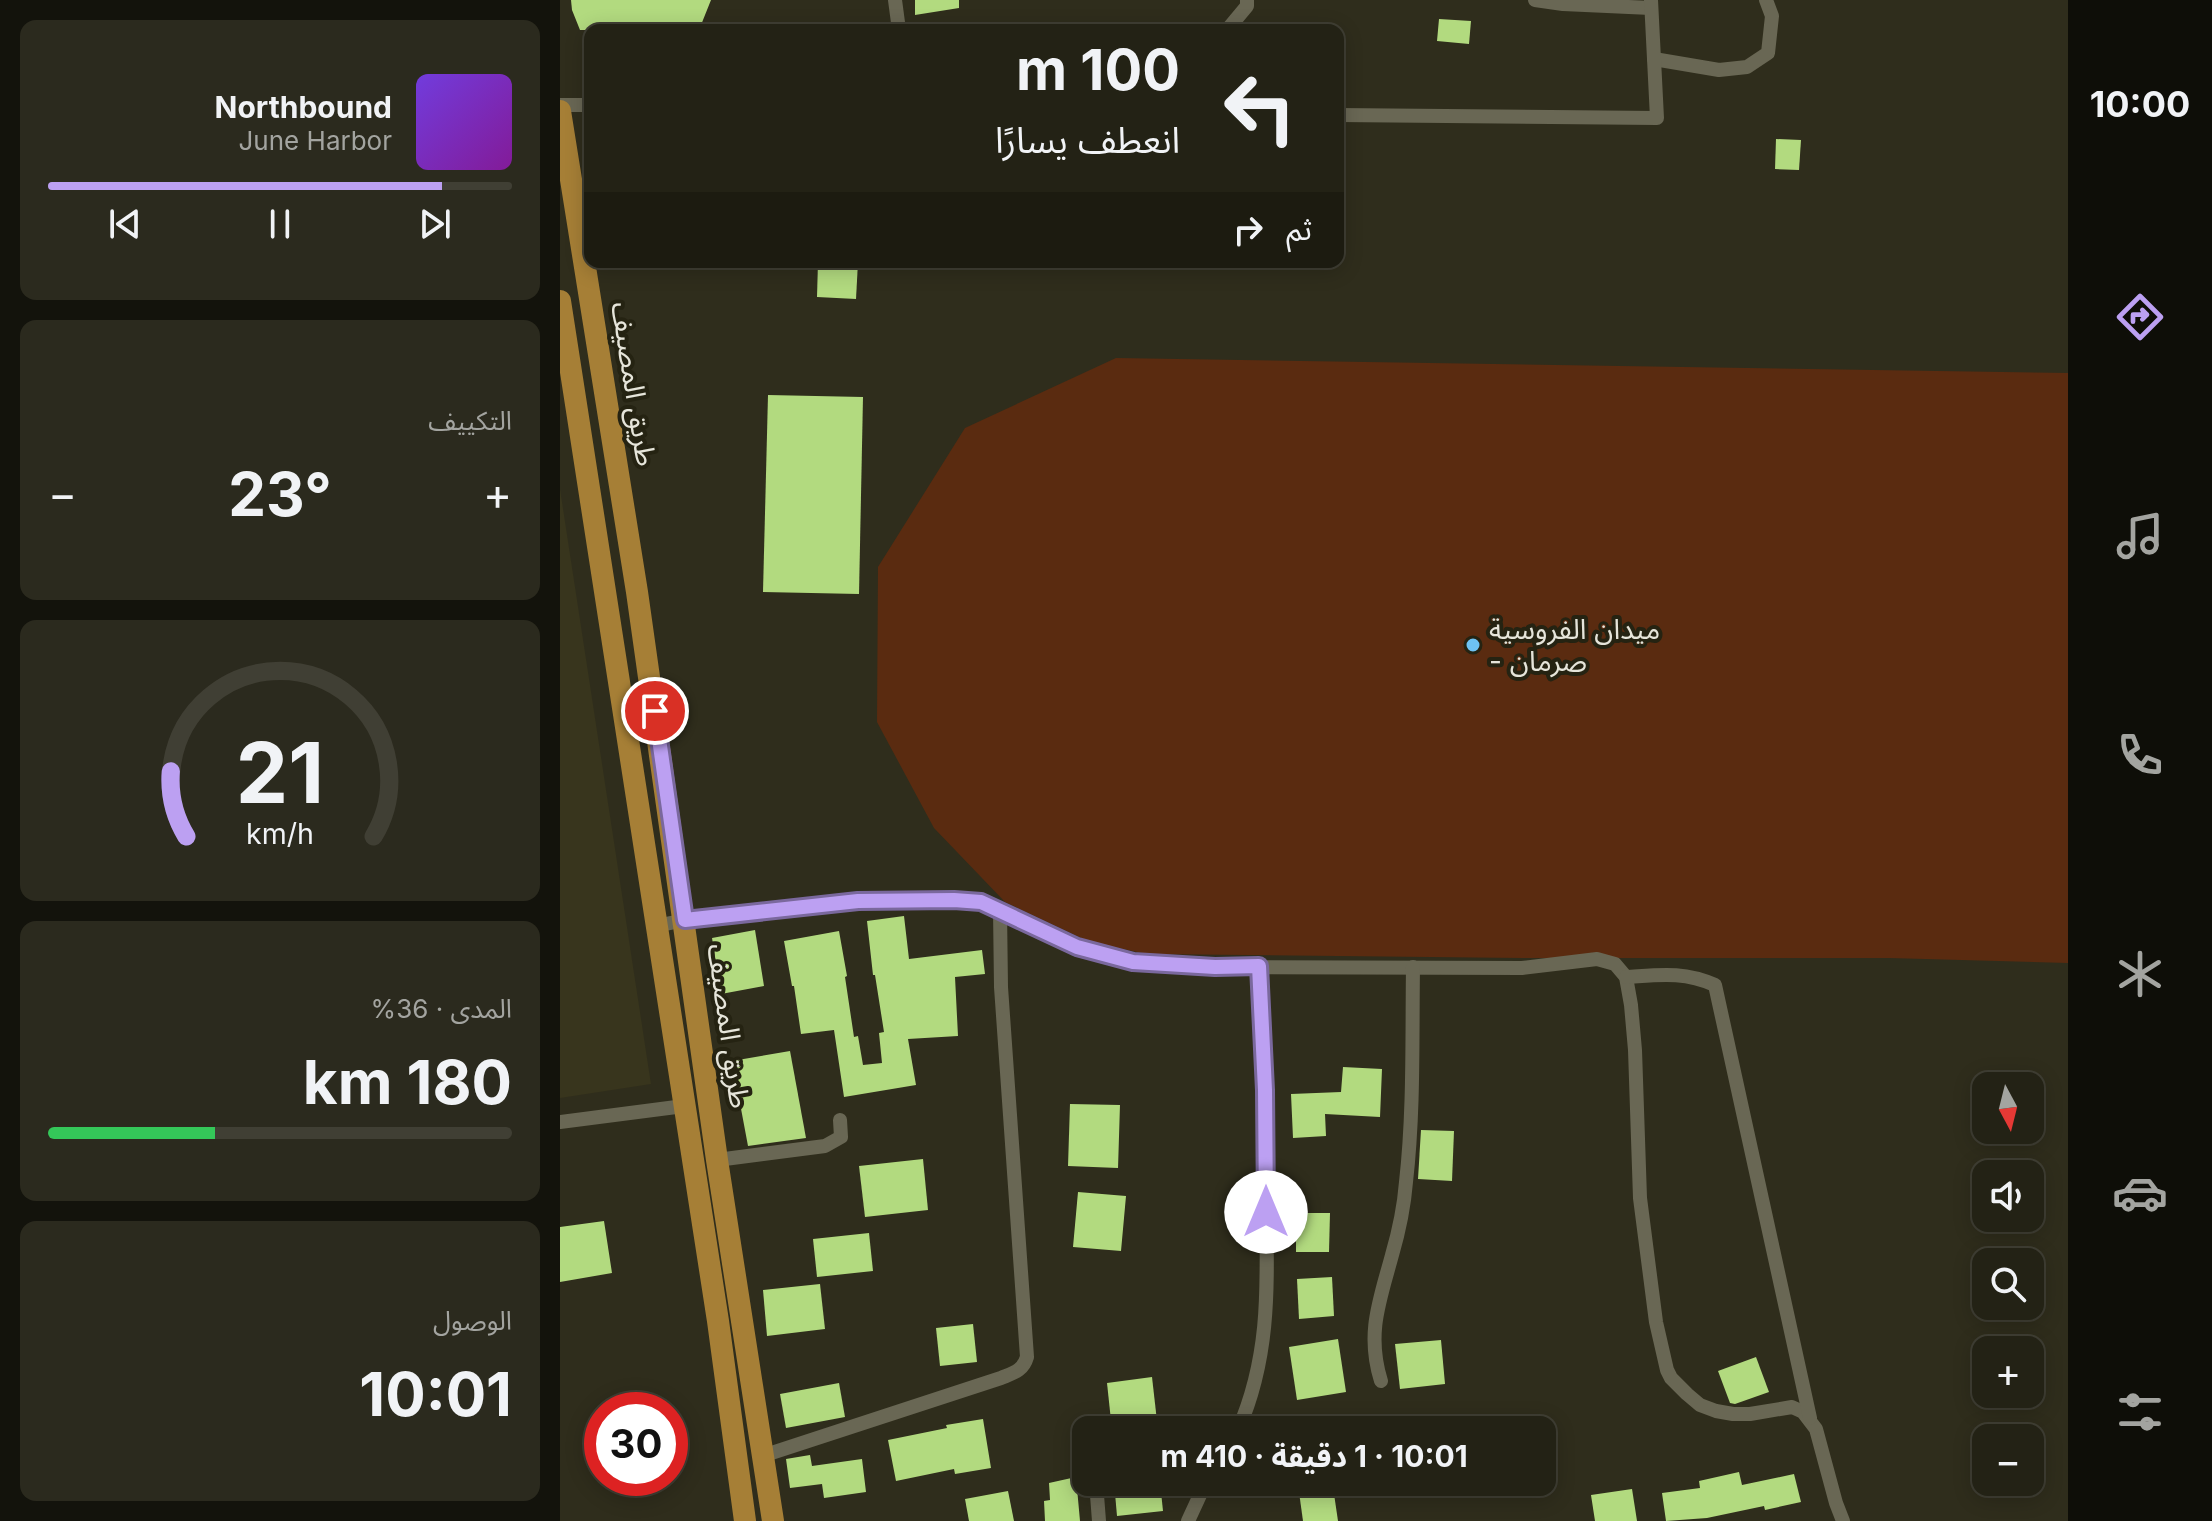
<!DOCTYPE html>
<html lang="ar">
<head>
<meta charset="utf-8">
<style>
  :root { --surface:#232215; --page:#2b2a1e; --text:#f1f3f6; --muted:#a3a4a0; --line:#403f34; --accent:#bca0f2 }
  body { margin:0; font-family:Inter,"Noto Sans Arabic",sans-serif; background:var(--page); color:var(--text); direction:rtl; height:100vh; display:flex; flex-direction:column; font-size:30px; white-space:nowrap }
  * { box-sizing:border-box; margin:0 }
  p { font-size:26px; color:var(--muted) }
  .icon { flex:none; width:44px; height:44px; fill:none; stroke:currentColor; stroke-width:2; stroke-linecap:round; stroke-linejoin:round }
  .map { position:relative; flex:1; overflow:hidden; direction:ltr }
  .side { display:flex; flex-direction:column; gap:20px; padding:20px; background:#13130c; width:560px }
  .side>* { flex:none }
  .guide { position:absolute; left:24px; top:24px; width:760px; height:244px; border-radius:16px; box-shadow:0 4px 20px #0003,0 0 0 2px var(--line); direction:rtl; background:#232215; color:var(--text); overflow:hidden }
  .needle { width:52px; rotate:173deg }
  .fabs { position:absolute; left:1412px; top:1072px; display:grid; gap:16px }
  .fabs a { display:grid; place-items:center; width:72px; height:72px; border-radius:16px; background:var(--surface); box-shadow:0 4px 20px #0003,0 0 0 2px var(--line); font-size:40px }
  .speed { position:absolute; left:24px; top:1392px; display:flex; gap:16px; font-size:40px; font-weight:700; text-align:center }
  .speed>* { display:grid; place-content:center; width:104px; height:104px; border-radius:50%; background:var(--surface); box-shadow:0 4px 20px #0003,0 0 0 2px var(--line); line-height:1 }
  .speed .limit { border:12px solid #d22; background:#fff; color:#111 }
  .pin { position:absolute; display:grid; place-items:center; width:68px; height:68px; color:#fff; margin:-34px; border:4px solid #fff; border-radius:50%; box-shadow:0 2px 8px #0007 }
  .me { position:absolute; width:88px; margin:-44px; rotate:0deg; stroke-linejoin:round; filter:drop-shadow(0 0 6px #0008) }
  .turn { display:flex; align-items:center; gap:28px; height:168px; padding:0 32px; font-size:36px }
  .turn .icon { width:104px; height:104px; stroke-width:2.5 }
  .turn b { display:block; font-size:56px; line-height:68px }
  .then { display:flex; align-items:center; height:76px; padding:0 32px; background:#0003; gap:16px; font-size:30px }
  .big { font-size:60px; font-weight:700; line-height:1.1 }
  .side .card { flex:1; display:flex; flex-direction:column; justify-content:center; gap:12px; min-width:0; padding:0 28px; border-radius:16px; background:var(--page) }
  .side .dial { align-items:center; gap:0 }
  .dial svg { height:208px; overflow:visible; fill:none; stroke:var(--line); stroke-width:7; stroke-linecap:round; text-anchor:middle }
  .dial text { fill:var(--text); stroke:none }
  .song { display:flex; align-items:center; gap:24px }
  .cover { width:96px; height:96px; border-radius:12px; background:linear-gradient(135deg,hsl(260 70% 55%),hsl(290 70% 35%)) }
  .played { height:8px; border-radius:4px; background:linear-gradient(90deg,var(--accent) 85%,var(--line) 85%) }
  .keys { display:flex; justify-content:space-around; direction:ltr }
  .heat { display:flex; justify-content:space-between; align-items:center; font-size:44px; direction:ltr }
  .charge { height:12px; border-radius:6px; background:linear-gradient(90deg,#34c759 36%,var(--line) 0) }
  .trip { position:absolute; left:512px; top:1416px; width:484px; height:80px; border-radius:16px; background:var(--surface); box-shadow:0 4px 20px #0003,0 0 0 2px var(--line); font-weight:700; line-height:80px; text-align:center; direction:rtl }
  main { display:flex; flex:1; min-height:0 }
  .dock { display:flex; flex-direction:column; width:144px; justify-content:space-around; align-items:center; background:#0e0e08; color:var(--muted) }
  .dock .icon { width:56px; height:56px }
  .dock .on { color:var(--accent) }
  .dock b { font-size:36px; color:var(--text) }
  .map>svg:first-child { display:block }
  .built { fill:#38351d }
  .green { fill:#5a2b10 }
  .building { fill:#b2da7f }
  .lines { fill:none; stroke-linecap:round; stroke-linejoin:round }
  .minor { stroke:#696754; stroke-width:14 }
  .primary { stroke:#a67f36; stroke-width:22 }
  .route-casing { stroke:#7a689d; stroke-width:20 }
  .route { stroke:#bca0f2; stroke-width:14 }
  .poi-dot { fill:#6ec2f3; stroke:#252312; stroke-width:3 }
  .labels { text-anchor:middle; stroke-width:8; stroke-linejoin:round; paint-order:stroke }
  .street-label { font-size:28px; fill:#e6e5da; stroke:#252312 }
  .poi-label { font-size:28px; fill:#e6e5da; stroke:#252312; text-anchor:start }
</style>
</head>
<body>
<main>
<nav class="dock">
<b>10:00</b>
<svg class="icon on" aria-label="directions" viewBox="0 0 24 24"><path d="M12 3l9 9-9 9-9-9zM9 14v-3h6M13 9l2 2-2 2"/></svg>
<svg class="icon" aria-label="music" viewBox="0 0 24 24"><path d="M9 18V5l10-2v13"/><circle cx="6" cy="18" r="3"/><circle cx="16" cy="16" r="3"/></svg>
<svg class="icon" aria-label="phone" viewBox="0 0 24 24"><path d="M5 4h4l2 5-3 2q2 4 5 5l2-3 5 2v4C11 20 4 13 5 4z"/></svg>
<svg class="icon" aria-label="climate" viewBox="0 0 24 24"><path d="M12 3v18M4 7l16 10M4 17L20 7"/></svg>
<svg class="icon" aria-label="car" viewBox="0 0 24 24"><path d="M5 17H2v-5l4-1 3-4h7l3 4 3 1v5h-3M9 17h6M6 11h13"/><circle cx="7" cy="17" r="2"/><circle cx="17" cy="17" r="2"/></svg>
<svg class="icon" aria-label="filters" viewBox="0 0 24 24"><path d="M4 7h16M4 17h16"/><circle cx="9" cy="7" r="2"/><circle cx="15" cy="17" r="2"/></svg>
</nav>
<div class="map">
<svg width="1508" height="1521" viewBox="0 0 1508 1521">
  <rect width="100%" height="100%" fill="#2f2d1c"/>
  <polygon class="built" points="0,489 91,1084 0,1098"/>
  <polygon class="green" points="556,358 1508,373 1508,963 1329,958 961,958 587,954 530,942 445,902 374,828 317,722 318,567 405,428"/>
  <g class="building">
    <polygon points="11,0 151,0 139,30 20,30 12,10"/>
    <polygon points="355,0 399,0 399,8 355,15"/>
    <polygon points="879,19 911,21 909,44 877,41"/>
    <polygon points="1216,139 1241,140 1239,170 1215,169"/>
    <polygon points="258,262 298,262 296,299 257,297"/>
    <polygon points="208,395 303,397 299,594 203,592"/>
    <polygon points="344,916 349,959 422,950 425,974 395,977 398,1036 348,1039 356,1085 284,1097 274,1030 241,1034 234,986 232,986 224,941 279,931 287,976 285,977 294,1037 298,1036 303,1065 322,1063 319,1033 324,1032 315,975 313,975 307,921"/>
    <polygon points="195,930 204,986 161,994 152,938"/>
    <polygon points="230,1051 246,1138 188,1146 172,1061"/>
    <polygon points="783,1067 822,1069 820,1117 765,1114 766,1136 733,1138 731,1094 781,1092"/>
    <polygon points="510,1104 560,1105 558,1168 508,1166"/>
    <polygon points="861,1130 894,1131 892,1181 858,1179"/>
    <polygon points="363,1159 368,1210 305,1217 299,1166"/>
    <polygon points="518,1192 566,1196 561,1251 513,1247"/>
    <polygon points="736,1213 770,1213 769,1252 736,1252"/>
    <polygon points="44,1221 52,1273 0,1282 0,1227"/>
    <polygon points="309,1233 313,1271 257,1277 253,1239"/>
    <polygon points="772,1277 774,1316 739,1319 737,1279"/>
    <polygon points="260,1284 265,1329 207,1336 203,1290"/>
    <polygon points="413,1324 417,1362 380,1366 376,1328"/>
    <polygon points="778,1339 786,1392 737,1400 729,1347"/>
    <polygon points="881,1340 885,1384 840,1389 835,1344"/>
    <polygon points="1196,1357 1209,1392 1175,1404 1170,1403 1158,1371"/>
    <polygon points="592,1377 598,1430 552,1430 547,1383"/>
    <polygon points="279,1383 285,1417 226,1428 220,1394"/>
    <polygon points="423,1419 431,1468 395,1474 394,1469 336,1481 328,1440 387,1428 386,1425"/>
    <polygon points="250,1455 252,1466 302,1459 306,1492 264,1498 262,1484 230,1488 226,1459"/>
    <polygon points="1179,1472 1182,1485 1234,1474 1241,1502 1205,1510 1204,1506 1147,1518 1106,1521 1102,1493 1140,1488 1139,1481"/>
    <polygon points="516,1477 520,1521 485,1521 484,1501 490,1500 489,1483"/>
    <polygon points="554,1482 600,1482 603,1511 557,1516"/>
    <polygon points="773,1487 778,1521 743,1521 739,1492"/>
    <polygon points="1072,1489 1077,1521 1035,1521 1031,1495"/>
    <polygon points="448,1491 454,1521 409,1521 405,1499"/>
  </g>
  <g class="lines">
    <g class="minor">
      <polyline points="335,0 339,30"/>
      <polyline points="975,0 1003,4 1091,8"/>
      <polyline points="667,30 687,6 687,0"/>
      <polyline points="1094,59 1159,70 1187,67 1208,53 1212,16 1206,0"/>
      <polyline points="0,105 30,105"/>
      <polyline points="778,115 1097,118 1091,0"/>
      <polyline points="96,926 125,920 298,901 394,900 421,902 517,947 573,962 655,967 962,968 1037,959 1055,964 1066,977 1071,1005 1075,1050 1080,1198 1096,1322 1107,1370 1111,1378 1127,1394 1140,1405 1156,1411 1173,1414 1190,1414 1232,1407 1243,1412 1256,1429 1276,1503 1283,1521"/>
      <path d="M 1066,977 C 1099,975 1123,971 1155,985 L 1250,1418"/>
      <polyline points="0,1122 124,1106"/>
      <polyline points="157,1160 265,1146 281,1137 280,1120"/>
      <path d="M 821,1381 C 806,1333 820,1300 832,1255 C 839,1231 844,1207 846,1182 C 854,1111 852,1039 853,967"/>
      <path d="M 678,1430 C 712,1353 707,1279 706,1197 C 706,1120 703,1043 699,966"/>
      <path d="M 202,1456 L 441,1378 C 453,1373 463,1371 467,1357 L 441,987 L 440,910"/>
      <polyline points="536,1482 539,1521"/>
      <polyline points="628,1521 646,1482"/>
    </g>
    <g class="primary">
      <polyline points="0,111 77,592 157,1160 213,1521"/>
      <polyline points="0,301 158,1321 185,1521"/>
    </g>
  </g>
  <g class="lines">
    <defs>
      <polyline id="route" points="95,711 125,920 298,901 394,900 421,902 517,947 573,962 655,967 699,966 705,1090 706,1212"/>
    </defs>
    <use href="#route" class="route-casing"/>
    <use href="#route" class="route"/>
  </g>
  <circle class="poi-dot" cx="913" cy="645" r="8"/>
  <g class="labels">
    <g class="street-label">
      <text transform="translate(74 384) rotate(81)" y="10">طريق المصيف</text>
      <text transform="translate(169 1026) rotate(82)" y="10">طريق المصيف</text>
    </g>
    <g class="poi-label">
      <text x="929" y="639">ميدان الفروسية<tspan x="929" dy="32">- صرمان</tspan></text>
    </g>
  </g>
</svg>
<div class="fabs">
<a><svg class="needle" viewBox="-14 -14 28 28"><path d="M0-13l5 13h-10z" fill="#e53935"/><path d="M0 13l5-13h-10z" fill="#a3a4a0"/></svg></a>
<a><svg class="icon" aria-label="sound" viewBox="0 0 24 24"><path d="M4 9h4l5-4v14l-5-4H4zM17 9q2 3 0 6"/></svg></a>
<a><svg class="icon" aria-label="search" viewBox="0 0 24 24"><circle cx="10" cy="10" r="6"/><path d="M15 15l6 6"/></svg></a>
<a>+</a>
<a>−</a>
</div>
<div class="speed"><div class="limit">30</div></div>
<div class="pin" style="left:95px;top:711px;background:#d93025"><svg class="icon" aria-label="arrive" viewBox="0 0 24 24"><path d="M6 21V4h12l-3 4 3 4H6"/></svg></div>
<svg class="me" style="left:706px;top:1212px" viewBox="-20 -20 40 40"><circle r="19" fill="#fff"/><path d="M0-13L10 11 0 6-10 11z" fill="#bca0f2"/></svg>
<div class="trip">10:01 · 1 دقيقة · 410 m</div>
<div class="guide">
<div class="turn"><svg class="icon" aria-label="left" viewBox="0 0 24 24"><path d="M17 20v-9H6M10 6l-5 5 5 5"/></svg><div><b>100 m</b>انعطف يسارًا</div></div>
<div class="then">ثم<svg class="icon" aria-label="right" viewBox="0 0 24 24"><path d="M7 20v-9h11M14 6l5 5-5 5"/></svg></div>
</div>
</div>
<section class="side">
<div class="card">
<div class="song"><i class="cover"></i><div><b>Northbound</b><p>June Harbor</p></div></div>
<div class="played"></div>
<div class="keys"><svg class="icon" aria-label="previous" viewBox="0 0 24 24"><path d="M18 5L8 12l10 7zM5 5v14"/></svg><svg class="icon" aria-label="pause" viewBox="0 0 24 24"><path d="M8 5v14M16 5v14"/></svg><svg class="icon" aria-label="next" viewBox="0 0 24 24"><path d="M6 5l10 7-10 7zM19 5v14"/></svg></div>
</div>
<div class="card"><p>التكييف</p>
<div class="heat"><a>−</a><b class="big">23°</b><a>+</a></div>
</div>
<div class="card dial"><svg viewBox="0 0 100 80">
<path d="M14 69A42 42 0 1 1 86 69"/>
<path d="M14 69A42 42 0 0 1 8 44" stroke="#bca0f2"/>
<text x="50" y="56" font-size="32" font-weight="700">21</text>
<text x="50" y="72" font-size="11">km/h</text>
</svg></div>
<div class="card"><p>المدى · 36%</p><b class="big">180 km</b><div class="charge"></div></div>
<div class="card"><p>الوصول</p><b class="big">10:01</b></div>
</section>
</main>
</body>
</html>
